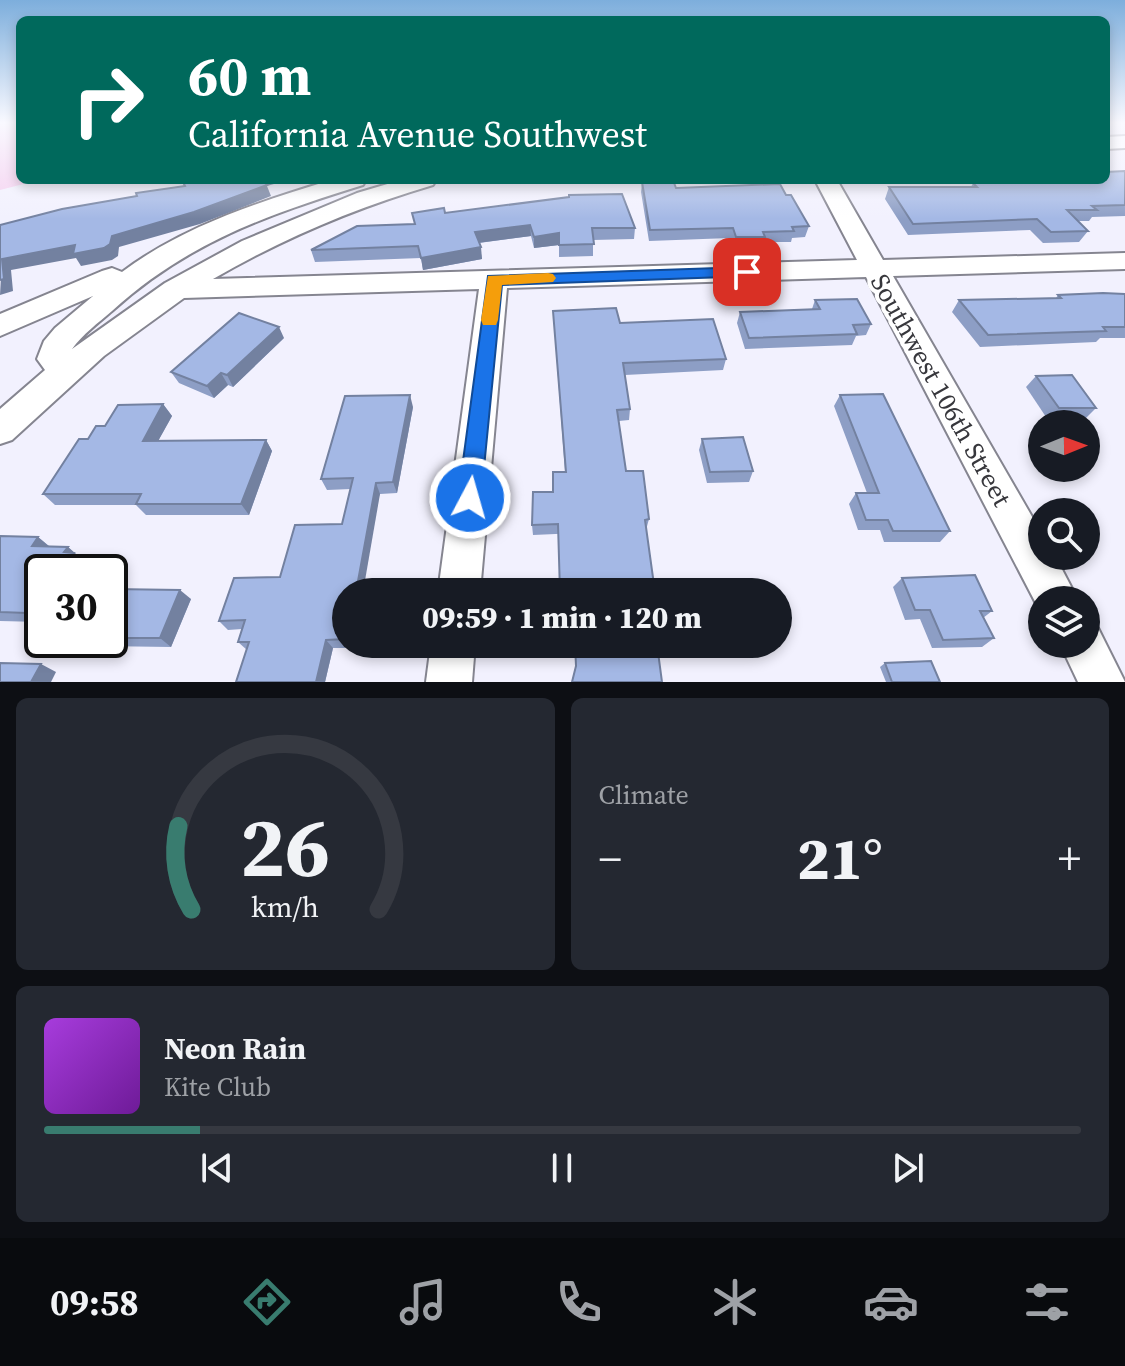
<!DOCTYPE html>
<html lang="en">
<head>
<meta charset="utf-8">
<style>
  :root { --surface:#171b24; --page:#242831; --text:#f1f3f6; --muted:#9ea1a6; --line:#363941; --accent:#397c6f }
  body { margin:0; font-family:"Source Serif 4",serif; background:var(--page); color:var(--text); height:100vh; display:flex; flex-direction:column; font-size:30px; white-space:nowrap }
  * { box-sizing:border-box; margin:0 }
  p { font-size:26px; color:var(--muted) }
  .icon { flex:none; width:44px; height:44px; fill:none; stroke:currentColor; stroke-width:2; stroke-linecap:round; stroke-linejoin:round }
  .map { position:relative; height:682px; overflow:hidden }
  .details { display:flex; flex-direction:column; gap:16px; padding:16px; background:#0d0f14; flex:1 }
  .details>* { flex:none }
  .banner { position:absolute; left:16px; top:16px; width:1094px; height:168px; border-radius:12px; box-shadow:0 4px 12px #0003; background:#00695c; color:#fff; overflow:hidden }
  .needle { width:52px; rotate:89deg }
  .tools { position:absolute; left:1028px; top:410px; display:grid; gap:16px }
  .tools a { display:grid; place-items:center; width:72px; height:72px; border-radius:50%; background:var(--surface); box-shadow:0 4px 12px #0003; font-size:40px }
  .speed { position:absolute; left:24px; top:554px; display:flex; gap:16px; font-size:40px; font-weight:700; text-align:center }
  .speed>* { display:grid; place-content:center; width:104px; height:104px; border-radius:50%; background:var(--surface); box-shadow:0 4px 12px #0003; line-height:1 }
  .speed .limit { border:4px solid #111; border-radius:12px; background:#fff; color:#111 }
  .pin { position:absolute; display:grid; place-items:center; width:68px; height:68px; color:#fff; margin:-34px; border-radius:16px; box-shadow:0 4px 12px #0006 }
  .me { position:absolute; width:88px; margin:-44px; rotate:6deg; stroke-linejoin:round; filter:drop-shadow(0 0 6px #0008) }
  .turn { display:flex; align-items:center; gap:28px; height:168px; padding:0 40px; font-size:36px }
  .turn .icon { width:104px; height:104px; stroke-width:2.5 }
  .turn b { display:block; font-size:56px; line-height:68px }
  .big { font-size:60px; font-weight:800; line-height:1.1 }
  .details .card { flex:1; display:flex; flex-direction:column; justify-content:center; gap:12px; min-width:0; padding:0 28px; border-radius:12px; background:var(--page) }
  .details .dial { align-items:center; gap:0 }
  .dial svg { height:208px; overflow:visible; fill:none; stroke:var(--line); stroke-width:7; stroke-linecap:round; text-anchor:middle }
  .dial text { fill:var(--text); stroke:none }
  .song { display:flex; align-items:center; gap:24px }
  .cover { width:96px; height:96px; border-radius:12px; background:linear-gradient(135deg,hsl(280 70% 55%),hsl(280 70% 35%)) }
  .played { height:8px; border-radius:4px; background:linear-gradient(90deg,var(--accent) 15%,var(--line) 15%) }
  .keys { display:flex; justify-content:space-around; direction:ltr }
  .heat { display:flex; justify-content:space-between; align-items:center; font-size:44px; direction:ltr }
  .details .tiles { flex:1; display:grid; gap:16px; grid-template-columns:1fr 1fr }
  .card:last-child { grid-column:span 2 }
  .trip { position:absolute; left:332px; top:578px; width:460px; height:80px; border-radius:40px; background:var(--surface); box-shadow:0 4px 12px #0003; font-weight:800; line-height:80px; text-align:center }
  .menu { display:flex; height:128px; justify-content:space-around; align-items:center; background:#090b0e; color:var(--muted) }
  .menu .icon { width:56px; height:56px }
  .menu .on { color:var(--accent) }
  .menu b { font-size:36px; color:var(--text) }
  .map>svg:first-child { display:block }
  .green { fill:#f5cfef }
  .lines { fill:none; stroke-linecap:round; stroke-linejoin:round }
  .minor-casing { stroke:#858590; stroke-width:4 }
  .minor { fill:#fff; fill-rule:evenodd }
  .wall { fill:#8d9ec5 }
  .shaded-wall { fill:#7381a0 }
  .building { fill:#a4b8e5; stroke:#7381a0; stroke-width:2 }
  .route { fill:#1a73e8; stroke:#114b97; stroke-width:2 }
  .slow { fill:#f59e0b }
  .labels { text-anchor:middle; stroke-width:8; stroke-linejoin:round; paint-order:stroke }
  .street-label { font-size:26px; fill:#37373c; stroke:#fff }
</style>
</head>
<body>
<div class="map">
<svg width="1125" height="682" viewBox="0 0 1125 682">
  <rect width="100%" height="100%" fill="#f2f1fe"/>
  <polygon class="green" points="0,123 20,123 20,180 39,180 0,190"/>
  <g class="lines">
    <defs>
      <g id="minor">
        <polygon points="1125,136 1125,148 1106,149 1106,137"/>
        <path d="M 331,180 L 366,180 L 363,185 C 267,215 188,242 112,311 C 98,323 83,334 72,349 L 165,283 L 242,241 L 357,193 L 401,180 L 436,180 L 433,185 C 355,208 284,238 213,279 L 857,260 L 815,180 L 837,180 L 883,260 L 1125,253 L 1125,269 L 893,276 L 1042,534 L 1042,556 L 1055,556 L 1078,600 L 1042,600 L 1042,615 L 866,277 L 507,288 L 480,592 L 438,592 L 479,289 L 184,298 L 104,356 L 12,440 L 0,444 L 0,409 L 45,370 L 37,359 L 44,341 L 55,328 L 93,296 L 0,336 L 0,314 L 102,271 L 112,268 L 122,272 C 183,226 259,202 331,180 Z"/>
        <polygon points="1086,624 1098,628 1125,682 1078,682 1060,644 1086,644"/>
        <polygon points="431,644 475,644 472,682 426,682"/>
      </g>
    </defs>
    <use href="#minor" class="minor-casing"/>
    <use href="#minor" class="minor"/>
  </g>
  <g class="wall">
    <polygon points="1125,171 1125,216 1092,217 1089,221 1078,221 1088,231 1079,242 1043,243 1030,230 908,235 885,199 889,187 971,187 973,183 1106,180"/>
    <polygon points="645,180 676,188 786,195 809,226 805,237 792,238 791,242 763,242 762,248 734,248 730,238 649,241 641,192 642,182 645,182"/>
    <polygon points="445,213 635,228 634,239 593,240 593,256 559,257 559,245 534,248 531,236 479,243 482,259 423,270 421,258 315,262 311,250 415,224"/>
    <polygon points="1125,294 1125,338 1100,338 1096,342 980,347 952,312 959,300 1056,298 1058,295"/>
    <polygon points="815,300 871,324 866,335 856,336 852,345 745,349 737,323 740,312 812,309"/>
    <polygon points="553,311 620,323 726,359 723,370 625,375 630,409 629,420 619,421 626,471 649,519 646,530 533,535 532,525 565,472"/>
    <polygon points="284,338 233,387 228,385 214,398 179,383 171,372"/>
    <polygon points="1036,376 1096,408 1085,419 1048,420 1026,387"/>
    <polygon points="840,395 950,531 940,542 884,542 880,530 858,530 849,504 856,493 867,493 834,406"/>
    <polygon points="163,404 172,416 158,441 266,440 272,451 249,515 146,515 136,505 55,505 43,494 88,439 105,426"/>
    <polygon points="413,407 397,493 380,494 346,592 346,644 354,644 353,648 333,648 325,682 236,682 247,650 238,642 242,629 228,630 219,621 280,577 342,524 351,489 327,490 321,479"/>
    <polygon points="702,439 753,471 749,482 707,483 699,450"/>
    <polygon points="0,536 38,537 49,546 68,547 86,563 81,572 42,572 41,622 0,621"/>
    <polygon points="902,578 992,611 983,618 994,638 982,647 932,648 920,619 905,620 893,587"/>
    <polygon points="110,592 191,599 171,647 100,646 90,640 110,640"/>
    <polygon points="885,663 940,682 886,682 880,667"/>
  </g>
  <g class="shaded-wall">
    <polygon points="261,180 288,180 267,186 271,196 200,224 119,247 118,256 112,260 81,266 76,258 11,270 13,291 0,295 2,259 112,236"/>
    <polygon points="530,225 531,236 477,243 475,232"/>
    <polygon points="559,233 559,245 534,248 534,237"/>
    <polygon points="481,247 482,259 423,270 421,258"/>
    <polygon points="279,327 284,338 233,387 227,375"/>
    <polygon points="221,373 228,385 214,398 207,386"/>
    <polygon points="410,395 413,407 397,493 393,482"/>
    <polygon points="163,404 172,416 152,452 143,441"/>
    <polygon points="266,440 272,451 249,515 241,504"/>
    <polygon points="376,483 380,494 363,592 356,592"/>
    <polygon points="38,537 51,548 32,546"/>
    <polygon points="68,547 86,563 81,572 62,572 64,552"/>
    <polygon points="180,590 191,599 171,647 160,638"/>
    <polygon points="32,604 42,610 41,622 27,613"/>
    <polygon points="326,640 333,648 325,682 316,682"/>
    <polygon points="41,664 56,672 51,682 31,682"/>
  </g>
  <g class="building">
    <polygon points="1125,171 1125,205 1092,206 1097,210 1067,210 1088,231 1051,232 1037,219 913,224 889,187 977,187 973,183 1026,180 1106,180 1106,172"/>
    <polygon points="182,180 263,180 267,185 194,212 112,236 110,244 104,248 73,254 75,245 2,259 4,279 0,280 0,225 62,209 137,196 136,193 185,186"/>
    <polygon points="646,180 673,180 676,188 780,184 786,195 791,195 809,226 792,227 794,231 763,232 765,237 736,237 733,228 650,230 642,182 646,182"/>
    <polygon points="622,194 635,228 592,228 594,244 559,245 559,233 534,237 530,225 475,232 481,247 421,258 418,246 311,250 357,226 415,224 412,213 444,208 445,213 569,197 569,195"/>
    <polygon points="1103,293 1125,294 1125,327 1103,327 1106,331 988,335 959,300 1061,298 1058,295"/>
    <polygon points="857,299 871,324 853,325 857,334 749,338 740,312 820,309 815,300"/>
    <polygon points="616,308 620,323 713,319 726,359 623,363 630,409 617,410 626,471 643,471 649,519 645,520 655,592 560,592 558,524 532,525 533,492 553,492 553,472 566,472 553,311"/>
    <polygon points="239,313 279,327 227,375 221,373 207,386 171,372"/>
    <polygon points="1072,375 1096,408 1059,408 1036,376"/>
    <polygon points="883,394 950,531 893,531 888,520 866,520 856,493 879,493 840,395"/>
    <polygon points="410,395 393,482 376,483 356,592 346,592 346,639 326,640 316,682 236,682 249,642 238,642 245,620 219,621 234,578 280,577 295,525 342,524 353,478 321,479 345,396"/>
    <polygon points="163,404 143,441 266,440 241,504 136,504 141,494 43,494 79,439 88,439 96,426 105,426 118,405"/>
    <polygon points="743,437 753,471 710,472 702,439"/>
    <polygon points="0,536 38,537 32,546 68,547 64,552 74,553 62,572 42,572 42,604 32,604 27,613 0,612"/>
    <polygon points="975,575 992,611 980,611 994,638 943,640 930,610 915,610 902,578"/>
    <polygon points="112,589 180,590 160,638 110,638 110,592"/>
    <polygon points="575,644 617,644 618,652 658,652 662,682 572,682 576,666"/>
    <polygon points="931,661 940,682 892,682 885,663"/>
    <polygon points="0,663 41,664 31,682 0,682"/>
  </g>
  <linearGradient id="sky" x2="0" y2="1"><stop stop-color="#7daedc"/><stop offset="0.56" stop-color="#f9f9ff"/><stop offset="1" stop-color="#f9f9ff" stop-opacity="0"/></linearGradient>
  <rect width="1125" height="219" fill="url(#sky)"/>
  <polygon class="route" points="747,267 753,269 753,276 502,285 481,498 478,506 470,509 462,506 458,498 488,276"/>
  <polygon class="slow" points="548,273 553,274 556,278 553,282 502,285 498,320 496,325 483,325 481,320 488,276"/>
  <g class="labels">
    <g class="street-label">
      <text transform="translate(941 390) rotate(61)" y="9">Southwest 106th Street</text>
    </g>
  </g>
</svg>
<div class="tools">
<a><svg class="needle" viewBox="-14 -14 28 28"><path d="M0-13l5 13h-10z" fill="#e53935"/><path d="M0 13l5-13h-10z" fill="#9ea1a6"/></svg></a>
<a><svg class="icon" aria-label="search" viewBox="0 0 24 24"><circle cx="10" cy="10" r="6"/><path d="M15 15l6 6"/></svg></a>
<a><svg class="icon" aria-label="layers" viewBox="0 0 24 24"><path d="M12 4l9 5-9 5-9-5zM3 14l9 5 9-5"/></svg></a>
</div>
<div class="speed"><div class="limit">30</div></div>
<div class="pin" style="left:747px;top:272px;background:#d93025"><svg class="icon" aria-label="arrive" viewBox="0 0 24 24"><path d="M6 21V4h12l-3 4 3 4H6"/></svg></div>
<svg class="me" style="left:470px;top:498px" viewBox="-20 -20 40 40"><circle r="17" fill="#1a73e8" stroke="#fff" stroke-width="3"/><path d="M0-11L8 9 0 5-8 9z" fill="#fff"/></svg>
<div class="trip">09:59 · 1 min · 120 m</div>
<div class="banner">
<div class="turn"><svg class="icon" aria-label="right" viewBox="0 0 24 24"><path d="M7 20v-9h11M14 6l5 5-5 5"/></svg><div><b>60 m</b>California Avenue Southwest</div></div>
</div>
</div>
<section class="details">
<div class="tiles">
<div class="card dial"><svg viewBox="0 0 100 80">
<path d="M14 69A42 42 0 1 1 86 69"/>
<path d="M14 69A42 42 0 0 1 9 37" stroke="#397c6f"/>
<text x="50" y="56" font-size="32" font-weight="700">26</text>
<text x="50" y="72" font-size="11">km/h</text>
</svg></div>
<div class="card"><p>Climate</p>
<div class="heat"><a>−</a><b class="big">21°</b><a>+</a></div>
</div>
<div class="card">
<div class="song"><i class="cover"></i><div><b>Neon Rain</b><p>Kite Club</p></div></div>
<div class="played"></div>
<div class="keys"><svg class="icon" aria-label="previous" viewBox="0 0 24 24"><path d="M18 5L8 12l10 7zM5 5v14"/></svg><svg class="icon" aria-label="pause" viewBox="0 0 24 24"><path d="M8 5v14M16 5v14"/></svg><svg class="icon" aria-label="next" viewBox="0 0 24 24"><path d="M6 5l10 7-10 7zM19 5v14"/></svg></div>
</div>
</div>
</section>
<nav class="menu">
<b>09:58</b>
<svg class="icon on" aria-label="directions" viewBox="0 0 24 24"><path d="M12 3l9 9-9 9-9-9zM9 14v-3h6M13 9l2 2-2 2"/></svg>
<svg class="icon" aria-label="music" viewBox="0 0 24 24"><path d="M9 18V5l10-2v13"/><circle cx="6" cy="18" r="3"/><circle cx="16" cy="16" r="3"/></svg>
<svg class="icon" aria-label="phone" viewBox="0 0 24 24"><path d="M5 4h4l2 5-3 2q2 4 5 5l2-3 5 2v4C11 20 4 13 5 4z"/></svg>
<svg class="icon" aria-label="climate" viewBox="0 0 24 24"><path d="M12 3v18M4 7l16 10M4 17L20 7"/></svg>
<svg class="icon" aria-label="car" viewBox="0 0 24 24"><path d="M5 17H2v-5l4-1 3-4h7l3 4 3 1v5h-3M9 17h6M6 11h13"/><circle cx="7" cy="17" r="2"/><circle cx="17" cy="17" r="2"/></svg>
<svg class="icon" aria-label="filters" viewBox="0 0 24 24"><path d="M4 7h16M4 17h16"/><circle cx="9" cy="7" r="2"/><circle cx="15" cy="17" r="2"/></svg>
</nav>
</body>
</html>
